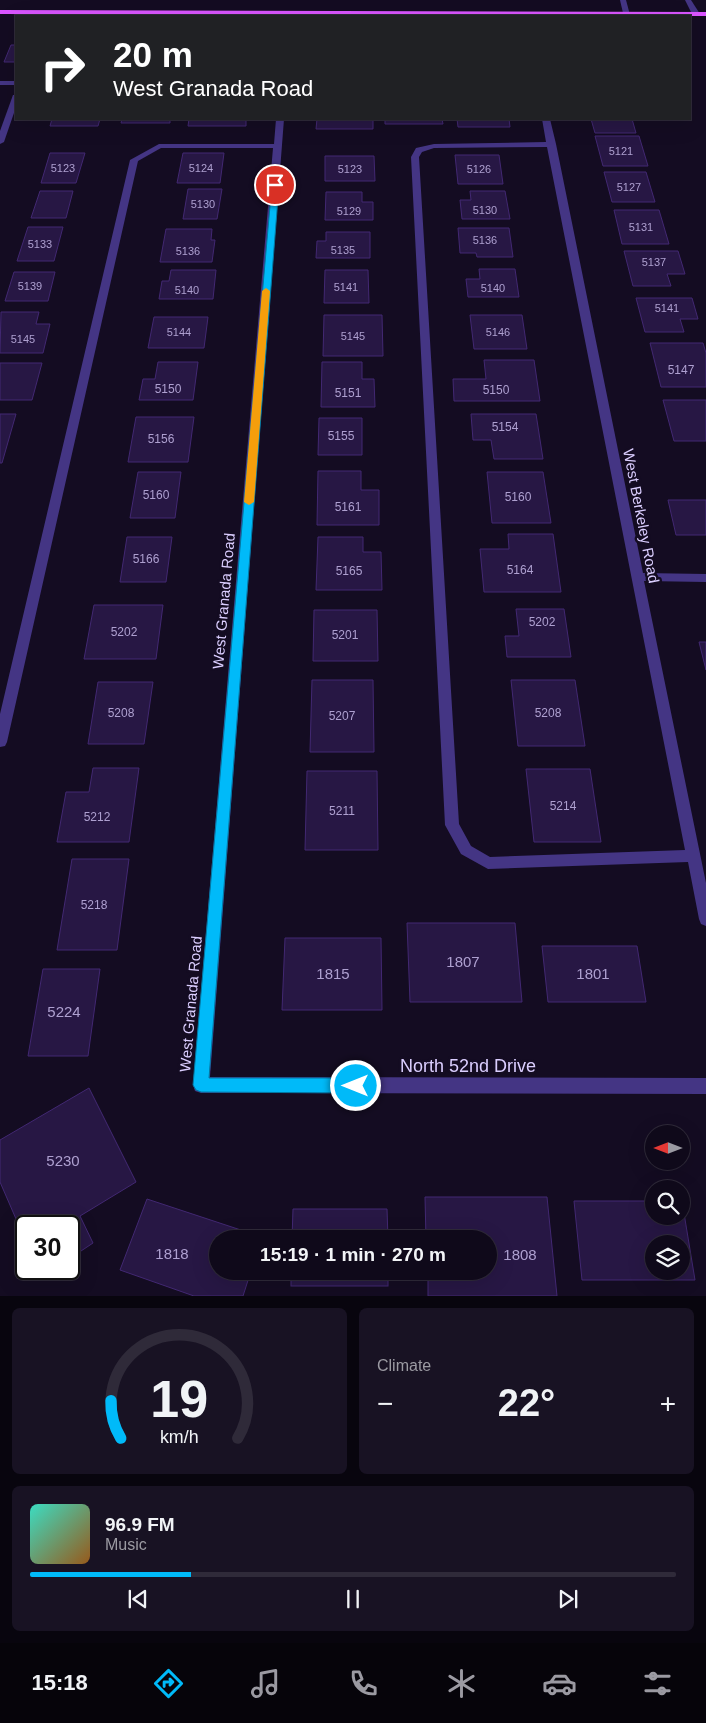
<!DOCTYPE html>
<html lang="en">
<head>
<meta charset="utf-8">
<style>
  :root { --surface:#0f091a; --page:#181223; --text:#f1f3f6; --muted:#9b9aa2; --line:#2f2a39; --accent:#00baf9 }
  body { margin:0; font-family:Arial,sans-serif; background:var(--page); color:var(--text); height:100vh; display:flex; flex-direction:column; font-size:19px; white-space:nowrap }
  * { box-sizing:border-box; margin:0 }
  p { font-size:16px; color:var(--muted) }
  .icon { flex:none; width:28px; height:28px; fill:none; stroke:currentColor; stroke-width:2; stroke-linecap:round; stroke-linejoin:round }
  .map { position:relative; height:1296px; overflow:hidden }
  .side { display:flex; flex-direction:column; gap:12px; padding:12px; background:#08050e; flex:1 }
  .side>* { flex:none }
  .hud { position:absolute; left:15px; top:15px; width:676px; height:105px; border-radius:0px; box-shadow:0 5px 20px #0002,0 0 0 1px var(--line); background:#202124; color:#fff; overflow:hidden }
  .needle { width:32px; rotate:270deg }
  .fabs { position:absolute; left:645px; top:1125px; display:grid; gap:10px }
  .fabs a { display:grid; place-items:center; width:45px; height:45px; border-radius:50%; background:var(--surface); box-shadow:0 5px 20px #0002,0 0 0 1px var(--line); font-size:25px }
  .speed { position:absolute; left:15px; top:1215px; display:flex; gap:10px; font-size:25px; font-weight:700; text-align:center }
  .speed>* { display:grid; place-content:center; width:65px; height:65px; border-radius:50%; background:var(--surface); box-shadow:0 5px 20px #0002,0 0 0 1px var(--line); line-height:1 }
  .speed .limit { border:2px solid #111; border-radius:8px; background:#fff; color:#111 }
  .pin { position:absolute; display:grid; place-items:center; width:42px; height:42px; color:#fff; margin:-21px; border:2px solid #fff; border-radius:50%; box-shadow:0 1px 5px #0007 }
  .me { position:absolute; width:55px; margin:-28px; rotate:270deg; stroke-linejoin:round; filter:drop-shadow(0 0 4px #0008) }
  .turn { display:flex; align-items:center; gap:18px; height:105px; padding:0 15px; font-size:22px }
  .turn .icon { width:65px; height:65px; stroke-width:2.5 }
  .turn b { display:block; font-size:35px; line-height:42px }
  .big { font-size:38px; font-weight:700; line-height:1.1 }
  .side .tile { flex:1; display:flex; flex-direction:column; justify-content:center; gap:8px; min-width:0; padding:0 18px; border-radius:8px; background:var(--page) }
  .side .dial { align-items:center; gap:0 }
  .dial svg { height:130px; overflow:visible; fill:none; stroke:var(--line); stroke-width:7; stroke-linecap:round; text-anchor:middle }
  .dial text { fill:var(--text); stroke:none }
  .song { display:flex; align-items:center; gap:15px }
  .cover { width:60px; height:60px; border-radius:8px; background:linear-gradient(135deg,hsl(170 70% 55%),hsl(30 70% 35%)) }
  .played { height:5px; border-radius:2px; background:linear-gradient(90deg,var(--accent) 25%,var(--line) 25%) }
  .keys { display:flex; justify-content:space-around; direction:ltr }
  .heat { display:flex; justify-content:space-between; align-items:center; font-size:28px; direction:ltr }
  .side .tiles { flex:1; display:grid; gap:12px; grid-template-columns:1fr 1fr }
  .tile:last-child { grid-column:span 2 }
  .trip { position:absolute; left:209px; top:1230px; width:288px; height:50px; border-radius:25px; background:var(--surface); box-shadow:0 5px 20px #0002,0 0 0 1px var(--line); font-weight:700; line-height:50px; text-align:center }
  .dock { display:flex; height:80px; justify-content:space-around; align-items:center; background:#06040a; color:var(--muted) }
  .dock .icon { width:35px; height:35px }
  .dock .current { color:var(--accent) }
  .dock b { font-size:22px; color:var(--text) }
  .map>svg:first-child { display:block }
  .building { fill:#271744; stroke:#422872; fill-rule:evenodd }
  .lines { fill:none; stroke-linecap:round; stroke-linejoin:round }
  .minor { fill:#443584; fill-rule:evenodd }
  .major { fill:#da55ff; fill-rule:evenodd }
  .route { fill:#00baf9; stroke:#0079a2 }
  .slow { fill:#f59e0b }
  .labels { text-anchor:middle; stroke-width:5; stroke-linejoin:round; paint-order:stroke }
  .far-number-label { font-size:11px; fill:#aea0d0 }
  .number-label { font-size:12px; fill:#aea0d0 }
  .street-label { font-size:15px; fill:#dbceff; stroke:#140c22 }
  .near-number-label { font-size:15px; fill:#aea0d0 }
  .near-street-label { font-size:18px; fill:#dbceff; stroke:#140c22 }
</style>
</head>
<body>
<div class="map">
<svg width="706" height="1296" viewBox="0 0 706 1296">
  <rect width="100%" height="100%" fill="#140c22"/>
  <g class="building">
    <polygon points="11,45 16,45 16,62 4,62"/>
    <polygon points="52,119 100,119 98,126 50,126"/>
    <polygon points="122,119 170,119 170,123 121,123"/>
    <polygon points="189,119 246,119 246,126 188,126"/>
    <polygon points="317,119 373,119 373,129 316,129"/>
    <polygon points="385,119 442,119 443,124 385,124"/>
    <polygon points="457,119 509,119 510,127 458,127"/>
    <polygon points="591,119 632,119 636,133 595,133"/>
    <polygon points="595,136 639,136 648,166 603,166"/>
    <polygon points="50,153 85,153 76,183 41,183"/>
    <polygon points="183,153 224,153 220,183 177,183"/>
    <polygon points="455,155 499,155 503,184 458,184"/>
    <polygon points="325,156 374,156 375,181 325,181"/>
    <polygon points="604,172 646,172 655,202 612,202"/>
    <polygon points="188,189 222,189 217,219 183,219"/>
    <polygon points="40,191 73,191 66,218 31,218"/>
    <polygon points="470,191 505,191 510,219 462,219 460,200 471,200"/>
    <polygon points="326,192 362,192 362,202 373,202 373,220 325,220"/>
    <polygon points="614,210 659,210 669,244 622,244"/>
    <polygon points="28,227 63,227 54,261 17,261"/>
    <polygon points="458,228 509,228 513,257 477,257 476,253 460,253"/>
    <polygon points="166,229 212,229 211,240 215,240 212,262 160,262"/>
    <polygon points="326,232 370,232 370,258 316,258 317,241 326,241"/>
    <polygon points="624,251 678,251 685,274 667,274 671,286 633,286"/>
    <polygon points="479,269 515,269 519,297 468,297 466,279 480,279"/>
    <polygon points="171,270 216,270 213,299 159,299 162,281 169,281"/>
    <polygon points="325,270 368,270 369,303 324,303"/>
    <polygon points="14,272 55,272 48,301 5,301"/>
    <polygon points="636,298 692,298 698,319 680,319 684,332 645,332"/>
    <polygon points="1,312 39,312 36,324 50,324 43,353 0,353"/>
    <polygon points="324,315 382,315 383,356 323,356"/>
    <polygon points="470,315 522,315 527,349 474,349"/>
    <polygon points="154,317 208,317 204,348 148,348"/>
    <polygon points="650,343 703,343 706,353 706,387 661,387"/>
    <polygon points="484,360 534,360 540,401 454,401 453,379 486,379"/>
    <polygon points="158,362 198,362 193,400 139,400 143,379 155,379"/>
    <polygon points="322,362 362,362 362,379 374,379 375,407 321,407"/>
    <polygon points="0,363 42,363 32,400 0,400"/>
    <polygon points="663,400 706,400 706,441 674,441"/>
    <polygon points="0,414 16,414 2,463 0,463"/>
    <polygon points="471,414 536,414 543,459 494,459 491,440 473,440"/>
    <polygon points="136,417 194,417 188,462 128,462"/>
    <polygon points="319,418 362,418 362,455 318,455"/>
    <polygon points="318,471 361,471 361,490 379,490 379,525 317,525"/>
    <polygon points="138,472 181,472 175,518 130,518"/>
    <polygon points="487,472 543,472 551,523 492,523"/>
    <polygon points="668,500 706,500 706,535 676,535"/>
    <polygon points="508,534 553,534 561,592 484,592 480,549 509,549"/>
    <polygon points="127,537 172,537 166,582 120,582"/>
    <polygon points="318,537 363,537 363,552 381,552 382,590 316,590"/>
    <polygon points="94,605 163,605 156,659 84,659"/>
    <polygon points="516,609 564,609 571,657 507,657 505,636 519,636"/>
    <polygon points="314,610 377,610 378,661 313,661"/>
    <polygon points="699,642 706,642 706,670"/>
    <polygon points="312,680 373,680 374,752 310,752"/>
    <polygon points="511,680 575,680 585,746 518,746"/>
    <polygon points="98,682 153,682 144,744 88,744"/>
    <polygon points="93,768 139,768 129,842 57,842 66,792 89,792"/>
    <polygon points="526,769 590,769 601,842 534,842"/>
    <polygon points="307,771 377,771 378,850 305,850"/>
    <polygon points="72,859 129,859 117,950 57,950"/>
    <polygon points="407,923 515,923 522,1002 410,1002"/>
    <polygon points="285,938 381,938 382,1010 282,1010"/>
    <polygon points="542,946 637,946 646,1002 548,1002"/>
    <polygon points="43,969 100,969 88,1056 28,1056"/>
    <polygon points="89,1088 136,1182 80,1216 93,1243 69,1259 69,1226 26,1226 26,1242 0,1182 0,1140"/>
    <polygon points="425,1197 547,1197 557,1296 428,1296 428,1271 488,1271 488,1239 426,1239"/>
    <polygon points="147,1199 262,1237 261,1239 218,1239 218,1271 251,1271 243,1296 194,1296 120,1270"/>
    <path d="M 574,1201 L 654,1201 L 654,1216 L 681,1216 L 682,1201 L 695,1280 L 582,1280 ZM 654,1244 L 681,1244 L 681,1271 L 654,1271 Z"/>
    <polygon points="293,1209 387,1209 388,1239 292,1239"/>
    <rect x="291" y="1271" width="97" height="15"/>
  </g>
  <g class="lines">
    <g class="minor">
      <polygon points="620,0 626,0 630,15 623,13"/>
      <polygon points="685,0 691,0 700,14 699,16 693,16"/>
      <rect x="0" y="81" width="16" height="4"/>
      <polygon points="13,95 16,95 16,107 4,142 0,144 0,131"/>
      <polygon points="276,119 284,119 210,1077 706,1078 706,1094 201,1093 195,1091 193,1085 273,148 161,148 138,161 7,742 5,746 0,747 0,714 130,160 159,144 274,144"/>
      <path d="M 542,119 L 550,119 L 556,144 L 643,573 L 706,574 L 706,582 L 644,581 L 706,883 L 706,926 L 701,924 L 699,919 L 688,862 L 488,869 L 461,854 L 445,825 L 411,157 L 416,148 L 434,144 L 546,142 ZM 547,147 L 685,850 L 490,857 L 471,846 L 459,824 L 419,157 L 422,152 L 434,148 Z"/>
    </g>
    <polygon class="major" points="0,10 706,12 706,16 0,14"/>
  </g>
  <polygon class="route" points="272,183 279,185 209,1078 356,1078 361,1081 364,1086 361,1091 356,1093 201,1092 196,1090 193,1085"/>
  <polygon class="slow" points="266,288 270,291 254,502 249,505 244,502 262,291"/>
  <g class="labels">
    <g class="far-number-label">
      <text x="621" y="155">5121</text>
      <text x="63" y="172">5123</text>
      <text x="201" y="172">5124</text>
      <text x="350" y="173">5123</text>
      <text x="479" y="173">5126</text>
      <text x="629" y="191">5127</text>
      <text x="203" y="208">5130</text>
      <text x="485" y="214">5130</text>
      <text x="349" y="215">5129</text>
      <text x="641" y="231">5131</text>
      <text x="485" y="244">5136</text>
      <text x="40" y="248">5133</text>
      <text x="343" y="254">5135</text>
      <text x="188" y="255">5136</text>
      <text x="654" y="266">5137</text>
      <text x="30" y="290">5139</text>
      <text x="346" y="291">5141</text>
      <text x="493" y="292">5140</text>
      <text x="187" y="294">5140</text>
      <text x="667" y="312">5141</text>
      <text x="179" y="336">5144</text>
      <text x="498" y="336">5146</text>
      <text x="353" y="340">5145</text>
      <text x="23" y="343">5145</text>
    </g>
    <g class="number-label">
      <text x="681" y="374">5147</text>
      <text x="168" y="393">5150</text>
      <text x="496" y="394">5150</text>
      <text x="348" y="397">5151</text>
      <text x="505" y="431">5154</text>
      <text x="341" y="440">5155</text>
      <text x="161" y="443">5156</text>
      <text x="156" y="499">5160</text>
      <text x="518" y="501">5160</text>
      <text x="348" y="511">5161</text>
      <text x="146" y="563">5166</text>
      <text x="520" y="574">5164</text>
      <text x="349" y="575">5165</text>
      <text x="542" y="626">5202</text>
      <text x="124" y="636">5202</text>
      <text x="345" y="639">5201</text>
      <text x="121" y="717">5208</text>
      <text x="548" y="717">5208</text>
      <text x="342" y="720">5207</text>
      <text x="563" y="810">5214</text>
      <text x="342" y="815">5211</text>
      <text x="97" y="821">5212</text>
      <text x="94" y="909">5218</text>
    </g>
    <g class="street-label">
      <text transform="translate(641 516) rotate(79)" y="5">West Berkeley Road</text>
      <text transform="translate(224 601) rotate(-85)" y="5">West Granada Road</text>
      <text transform="translate(191 1004) rotate(-85)" y="5">West Granada Road</text>
    </g>
    <g class="near-number-label">
      <text x="463" y="967">1807</text>
      <text x="333" y="979">1815</text>
      <text x="593" y="979">1801</text>
      <text x="64" y="1017">5224</text>
      <text x="63" y="1166">5230</text>
      <text x="172" y="1259">1818</text>
      <text x="520" y="1260">1808</text>
    </g>
    <g class="near-street-label">
      <text x="468" y="1072">North 52nd Drive</text>
    </g>
  </g>
</svg>
<div class="fabs">
<a><svg class="needle" viewBox="-14 -14 28 28"><path d="M0-13l5 13h-10z" fill="#e53935"/><path d="M0 13l5-13h-10z" fill="#9b9aa2"/></svg></a>
<a><svg class="icon" aria-label="search" viewBox="0 0 24 24"><circle cx="10" cy="10" r="6"/><path d="M15 15l6 6"/></svg></a>
<a><svg class="icon" aria-label="layers" viewBox="0 0 24 24"><path d="M12 4l9 5-9 5-9-5zM3 14l9 5 9-5"/></svg></a>
</div>
<div class="speed"><div class="limit">30</div></div>
<div class="pin" style="left:275px;top:185px;background:#d93025"><svg class="icon" aria-label="arrive" viewBox="0 0 24 24"><path d="M6 21V4h12l-3 4 3 4H6"/></svg></div>
<svg class="me" style="left:356px;top:1086px" viewBox="-20 -20 40 40"><circle r="17" fill="#00baf9" stroke="#fff" stroke-width="3"/><path d="M0-11L8 9 0 5-8 9z" fill="#fff"/></svg>
<div class="trip">15:19 · 1 min · 270 m</div>
<div class="hud">
<div class="turn"><svg class="icon" aria-label="right" viewBox="0 0 24 24"><path d="M7 20v-9h11M14 6l5 5-5 5"/></svg><div><b>20 m</b>West Granada Road</div></div>
</div>
</div>
<section class="side">
<div class="tiles">
<div class="tile dial"><svg viewBox="0 0 100 80">
<path d="M14 69A42 42 0 1 1 86 69"/>
<path d="M14 69A42 42 0 0 1 8 46" stroke="#00baf9"/>
<text x="50" y="56" font-size="32" font-weight="700">19</text>
<text x="50" y="72" font-size="11">km/h</text>
</svg></div>
<div class="tile"><p>Climate</p>
<div class="heat"><a>−</a><b class="big">22°</b><a>+</a></div>
</div>
<div class="tile">
<div class="song"><i class="cover"></i><div><b>96.9 FM</b><p>Music</p></div></div>
<div class="played"></div>
<div class="keys"><svg class="icon" aria-label="previous" viewBox="0 0 24 24"><path d="M18 5L8 12l10 7zM5 5v14"/></svg><svg class="icon" aria-label="pause" viewBox="0 0 24 24"><path d="M8 5v14M16 5v14"/></svg><svg class="icon" aria-label="next" viewBox="0 0 24 24"><path d="M6 5l10 7-10 7zM19 5v14"/></svg></div>
</div>
</div>
</section>
<nav class="dock">
<b>15:18</b>
<svg class="icon current" aria-label="directions" viewBox="0 0 24 24"><path d="M12 3l9 9-9 9-9-9zM9 14v-3h6M13 9l2 2-2 2"/></svg>
<svg class="icon" aria-label="music" viewBox="0 0 24 24"><path d="M9 18V5l10-2v13"/><circle cx="6" cy="18" r="3"/><circle cx="16" cy="16" r="3"/></svg>
<svg class="icon" aria-label="phone" viewBox="0 0 24 24"><path d="M5 4h4l2 5-3 2q2 4 5 5l2-3 5 2v4C11 20 4 13 5 4z"/></svg>
<svg class="icon" aria-label="climate" viewBox="0 0 24 24"><path d="M12 3v18M4 7l16 10M4 17L20 7"/></svg>
<svg class="icon" aria-label="car" viewBox="0 0 24 24"><path d="M5 17H2v-5l4-1 3-4h7l3 4 3 1v5h-3M9 17h6M6 11h13"/><circle cx="7" cy="17" r="2"/><circle cx="17" cy="17" r="2"/></svg>
<svg class="icon" aria-label="filters" viewBox="0 0 24 24"><path d="M4 7h16M4 17h16"/><circle cx="9" cy="7" r="2"/><circle cx="15" cy="17" r="2"/></svg>
</nav>
</body>
</html>
